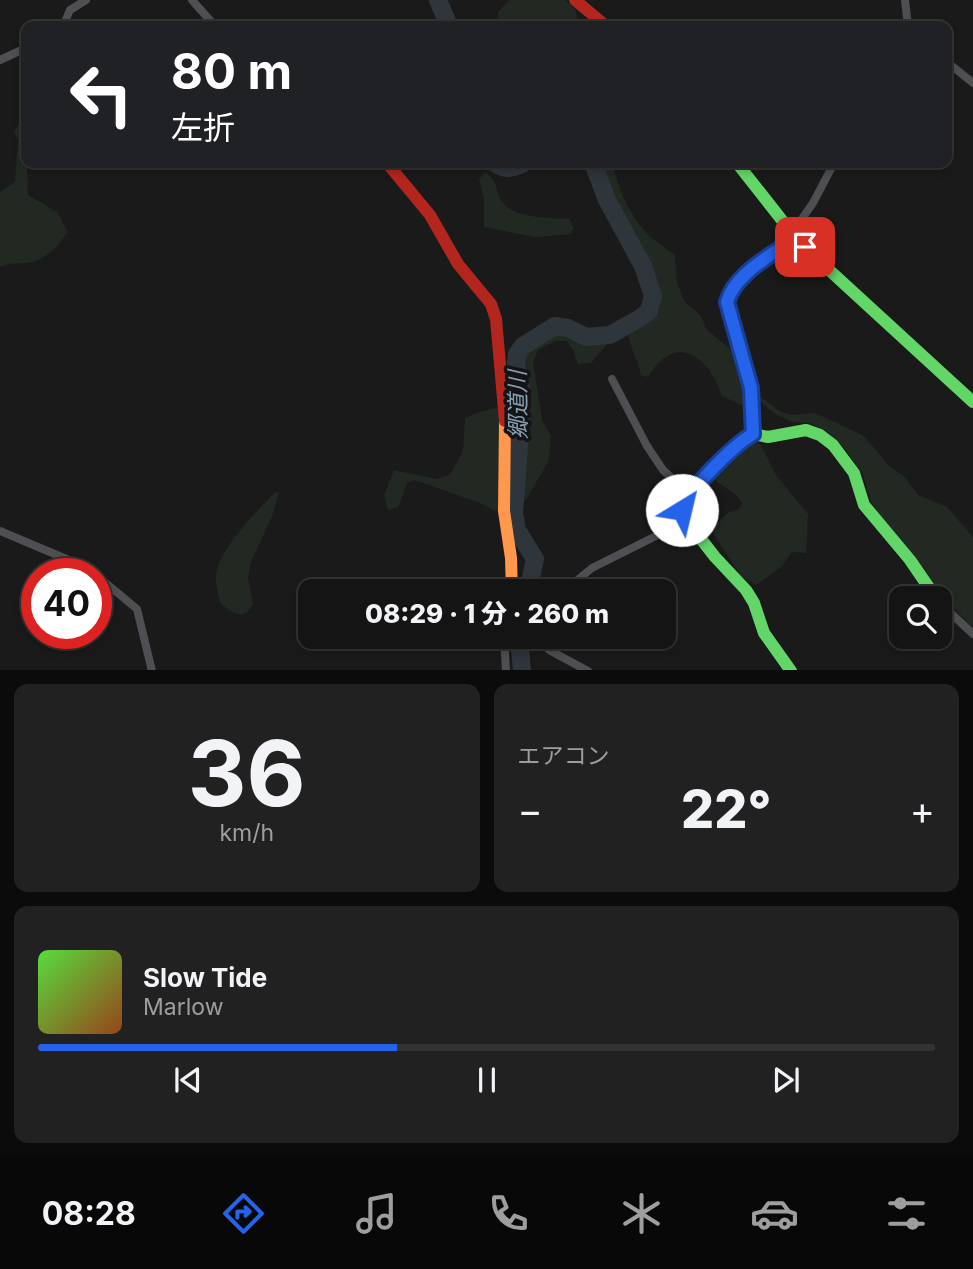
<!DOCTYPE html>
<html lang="ja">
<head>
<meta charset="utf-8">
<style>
  :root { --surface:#141414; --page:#212122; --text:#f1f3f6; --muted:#9d9ea0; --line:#333334; --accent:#2563eb }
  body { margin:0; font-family:Inter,"Noto Sans JP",sans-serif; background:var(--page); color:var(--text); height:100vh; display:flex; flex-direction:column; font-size:26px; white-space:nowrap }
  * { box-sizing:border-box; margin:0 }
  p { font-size:23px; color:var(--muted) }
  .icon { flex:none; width:38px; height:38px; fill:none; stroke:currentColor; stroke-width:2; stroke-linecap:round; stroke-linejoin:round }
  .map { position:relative; height:670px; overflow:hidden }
  .details { display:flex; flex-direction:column; gap:14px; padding:14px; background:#0b0b0b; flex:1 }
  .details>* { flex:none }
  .guide { position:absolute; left:21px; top:21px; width:931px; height:147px; border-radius:14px; box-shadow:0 4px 10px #0003,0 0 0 2px var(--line); background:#202124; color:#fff; overflow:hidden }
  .fabs { position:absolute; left:889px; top:586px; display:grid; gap:14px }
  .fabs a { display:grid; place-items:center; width:63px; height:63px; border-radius:14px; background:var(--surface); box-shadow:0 4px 10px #0003,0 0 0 2px var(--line); font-size:35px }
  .speed { position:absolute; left:21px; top:558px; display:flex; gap:14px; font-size:35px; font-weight:700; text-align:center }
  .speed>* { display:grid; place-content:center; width:91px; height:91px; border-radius:50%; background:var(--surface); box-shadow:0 4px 10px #0003,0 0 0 2px var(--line); line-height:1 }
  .speed .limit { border:10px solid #d22; background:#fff; color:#111 }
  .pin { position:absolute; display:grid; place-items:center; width:60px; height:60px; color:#fff; margin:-30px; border-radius:14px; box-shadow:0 4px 10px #0006 }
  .me { position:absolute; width:77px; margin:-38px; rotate:36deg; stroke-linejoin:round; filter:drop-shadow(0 0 5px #0008) }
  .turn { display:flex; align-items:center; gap:24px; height:147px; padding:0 35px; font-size:32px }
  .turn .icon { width:91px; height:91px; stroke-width:2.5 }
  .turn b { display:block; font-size:49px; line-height:60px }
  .big { font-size:52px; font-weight:800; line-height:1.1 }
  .details .tile { flex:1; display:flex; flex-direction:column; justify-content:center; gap:10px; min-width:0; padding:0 24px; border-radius:14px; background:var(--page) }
  .details .dial { align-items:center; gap:0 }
  .dial b { font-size:91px; line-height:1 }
  .song { display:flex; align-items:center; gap:21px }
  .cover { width:84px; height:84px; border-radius:10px; background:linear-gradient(135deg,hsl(110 70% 55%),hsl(20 70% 35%)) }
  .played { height:7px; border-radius:4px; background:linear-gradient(90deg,var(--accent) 40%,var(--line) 40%) }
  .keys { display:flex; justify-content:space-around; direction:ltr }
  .heat { display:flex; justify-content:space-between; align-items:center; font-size:38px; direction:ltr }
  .details .tiles { flex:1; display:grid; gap:14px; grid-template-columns:1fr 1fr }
  .tile:last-child { grid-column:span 2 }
  .trip { position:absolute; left:298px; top:579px; width:378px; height:70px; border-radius:14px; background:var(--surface); box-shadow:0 4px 10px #0003,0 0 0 2px var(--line); font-weight:800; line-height:70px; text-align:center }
  .dock { display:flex; height:112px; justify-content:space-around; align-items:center; background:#080808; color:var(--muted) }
  .dock .icon { width:49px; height:49px }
  .dock .current { color:var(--accent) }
  .dock b { font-size:32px; color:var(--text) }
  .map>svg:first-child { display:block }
  .green { fill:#222923 }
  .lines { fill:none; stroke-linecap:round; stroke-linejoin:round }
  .river { stroke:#2e353b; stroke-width:18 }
  .street { stroke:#4e4f52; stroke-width:8 }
  .fast { stroke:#63d668; stroke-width:12 }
  .slow { stroke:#ff974d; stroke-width:12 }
  .jam { stroke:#b3261e; stroke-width:12 }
  .route-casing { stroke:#184099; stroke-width:18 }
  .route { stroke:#2563eb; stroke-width:12 }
  .labels { text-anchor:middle; stroke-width:7; stroke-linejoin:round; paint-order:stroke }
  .water-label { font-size:23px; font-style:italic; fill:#869eb1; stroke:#141416 }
</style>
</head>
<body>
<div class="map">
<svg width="973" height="671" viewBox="0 0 973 671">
  <rect width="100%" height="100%" fill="#1a1a1a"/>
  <g class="green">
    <polygon points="509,0 565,0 575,9 577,18 569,26 498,26 498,12"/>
    <path d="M 19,123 L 26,130 L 28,195 L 57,212 L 68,232 C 58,245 47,260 28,263 C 18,264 10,262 0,267 L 0,192 L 15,182 L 18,140 L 14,132 Z"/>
    <path d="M 602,163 L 613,163 C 616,187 633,222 652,238 C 659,244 667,249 675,255 L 677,283 L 685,302 L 701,316 L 707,330 L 730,349 L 746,386 L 780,411 L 790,415 L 815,413 L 864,436 L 890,467 L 904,476 L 918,495 L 947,507 L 973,537 L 973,628 L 942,596 L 881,518 L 870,499 L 863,474 L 845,449 L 828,432 L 810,423 L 793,422 L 777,415 L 760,402 L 741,405 L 722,396 C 709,356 675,331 648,377 L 641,375 C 639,360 629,347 628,332 C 635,328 647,324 652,318 C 675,290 640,253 628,229 C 618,207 610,185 602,163 Z"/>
    <path d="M 485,172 C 499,182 494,187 501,200 C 512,219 551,218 569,219 L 574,227 L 571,234 L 535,237 L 484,227 L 484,200 L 479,179 Z"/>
    <path d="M 557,318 C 575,318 586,333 604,329 L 612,338 L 591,363 L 578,364 L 574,352 L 567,341 L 555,341 L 538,350 L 533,362 L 542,420 L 551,436 L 549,460 L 527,498 L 519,506 L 495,511 L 480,503 L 415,480 L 407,483 L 398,507 L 388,510 L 384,496 L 394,470 L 437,479 L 450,475 L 463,451 L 465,419 C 478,409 496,411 510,402 C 506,348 514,345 557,318 Z"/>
    <path d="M 749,439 L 761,445 L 776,475 L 808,514 L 806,553 L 792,552 L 781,567 L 756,585 L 742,577 L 710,529 L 729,512 L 739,509 L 742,503 C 736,491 723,488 714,479 L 730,452 Z"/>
    <path d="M 279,492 L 273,514 L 251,562 L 248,578 L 253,604 L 248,612 L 241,615 L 230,611 L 220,603 C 219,595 215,583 216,575 C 221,546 255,514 274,493 Z"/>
  </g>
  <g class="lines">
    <g class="river">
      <polyline points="438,0 449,26"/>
      <path d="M 495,163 C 505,171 513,168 524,163"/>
      <polyline points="528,592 535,559 517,530 514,513 521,420 521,387 516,364 517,354 523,346 555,326 568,328 586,337 610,335 640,318 649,311 653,296 643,266 607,200 593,163"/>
      <polyline points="519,637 522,671"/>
    </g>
    <g class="street">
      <polyline points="192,0 215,26"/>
      <polyline points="905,0 908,26"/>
      <polyline points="63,26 70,10 86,0"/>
      <polyline points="0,60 26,48"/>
      <polyline points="947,62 973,83"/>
      <polyline points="792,233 813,203 834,163"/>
      <polyline points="612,379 647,446 663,470 689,494"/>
      <polyline points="0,531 76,563 95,574"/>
      <polyline points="96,575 137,609 152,671"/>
      <polyline points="563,592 592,568 656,536 683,516"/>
      <polyline points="940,603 973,634"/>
      <polyline points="504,637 506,671"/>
      <polyline points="538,637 549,650 588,671"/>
    </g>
    <g class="fast">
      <polyline points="737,163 792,233 815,257 973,402"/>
      <path d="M 796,237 C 769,255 740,271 727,302 L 751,388 L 753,434 L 768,437 L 806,430 L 820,435 L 833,445 L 854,473 L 864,505 L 910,560 L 936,598"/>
      <path d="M 753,434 C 734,449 679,490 683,516 L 715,557 L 746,590 L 754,603 L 764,633 L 791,671"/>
    </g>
    <polyline class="slow" points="505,421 504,511 511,558 512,592"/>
    <g class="jam">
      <polyline points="575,0 606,26"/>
      <polyline points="387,163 430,215 458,264 491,304 496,319 505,421"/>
    </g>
  </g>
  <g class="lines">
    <defs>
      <path id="route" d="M 682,510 C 687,491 735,444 753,434 L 751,388 L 727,302 C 735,273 773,255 796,237 L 805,247"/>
    </defs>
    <use href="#route" class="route-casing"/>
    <use href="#route" class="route"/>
  </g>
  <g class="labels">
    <g class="water-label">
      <text transform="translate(518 405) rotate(-91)" y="8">郷道川</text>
    </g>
  </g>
</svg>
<div class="fabs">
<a><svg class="icon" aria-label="search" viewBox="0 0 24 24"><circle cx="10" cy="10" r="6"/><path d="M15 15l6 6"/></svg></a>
</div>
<div class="speed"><div class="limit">40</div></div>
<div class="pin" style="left:805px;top:247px;background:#d93025"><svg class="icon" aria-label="arrive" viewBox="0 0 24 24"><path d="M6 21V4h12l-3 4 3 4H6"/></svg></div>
<svg class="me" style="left:682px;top:510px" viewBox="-20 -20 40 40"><circle r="19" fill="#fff"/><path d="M0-13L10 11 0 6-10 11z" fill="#2563eb"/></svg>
<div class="trip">08:29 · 1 分 · 260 m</div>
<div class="guide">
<div class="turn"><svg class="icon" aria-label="left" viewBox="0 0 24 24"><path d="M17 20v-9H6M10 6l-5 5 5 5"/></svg><div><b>80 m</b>左折</div></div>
</div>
</div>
<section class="details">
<div class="tiles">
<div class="tile dial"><b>36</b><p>km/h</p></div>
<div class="tile"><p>エアコン</p>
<div class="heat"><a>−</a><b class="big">22°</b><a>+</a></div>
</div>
<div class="tile">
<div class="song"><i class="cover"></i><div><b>Slow Tide</b><p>Marlow</p></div></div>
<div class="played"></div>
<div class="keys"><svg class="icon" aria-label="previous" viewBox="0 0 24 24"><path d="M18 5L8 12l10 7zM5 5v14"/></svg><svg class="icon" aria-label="pause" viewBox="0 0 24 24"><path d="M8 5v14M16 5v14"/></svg><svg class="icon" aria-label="next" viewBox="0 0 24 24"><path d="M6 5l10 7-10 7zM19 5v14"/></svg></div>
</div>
</div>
</section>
<nav class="dock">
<b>08:28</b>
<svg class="icon current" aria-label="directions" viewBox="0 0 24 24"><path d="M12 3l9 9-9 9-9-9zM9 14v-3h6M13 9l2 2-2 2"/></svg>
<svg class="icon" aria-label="music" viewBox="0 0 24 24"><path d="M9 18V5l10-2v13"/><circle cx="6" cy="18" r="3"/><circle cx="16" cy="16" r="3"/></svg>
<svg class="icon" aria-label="phone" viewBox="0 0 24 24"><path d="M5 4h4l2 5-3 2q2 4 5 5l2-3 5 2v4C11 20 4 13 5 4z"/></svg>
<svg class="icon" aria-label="climate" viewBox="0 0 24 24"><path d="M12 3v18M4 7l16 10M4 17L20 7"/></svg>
<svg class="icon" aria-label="car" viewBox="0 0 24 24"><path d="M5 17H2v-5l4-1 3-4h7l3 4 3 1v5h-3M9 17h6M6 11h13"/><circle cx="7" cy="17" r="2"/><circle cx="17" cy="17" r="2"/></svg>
<svg class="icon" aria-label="filters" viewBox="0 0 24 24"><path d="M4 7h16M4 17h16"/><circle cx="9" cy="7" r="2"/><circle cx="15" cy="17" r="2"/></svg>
</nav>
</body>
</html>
